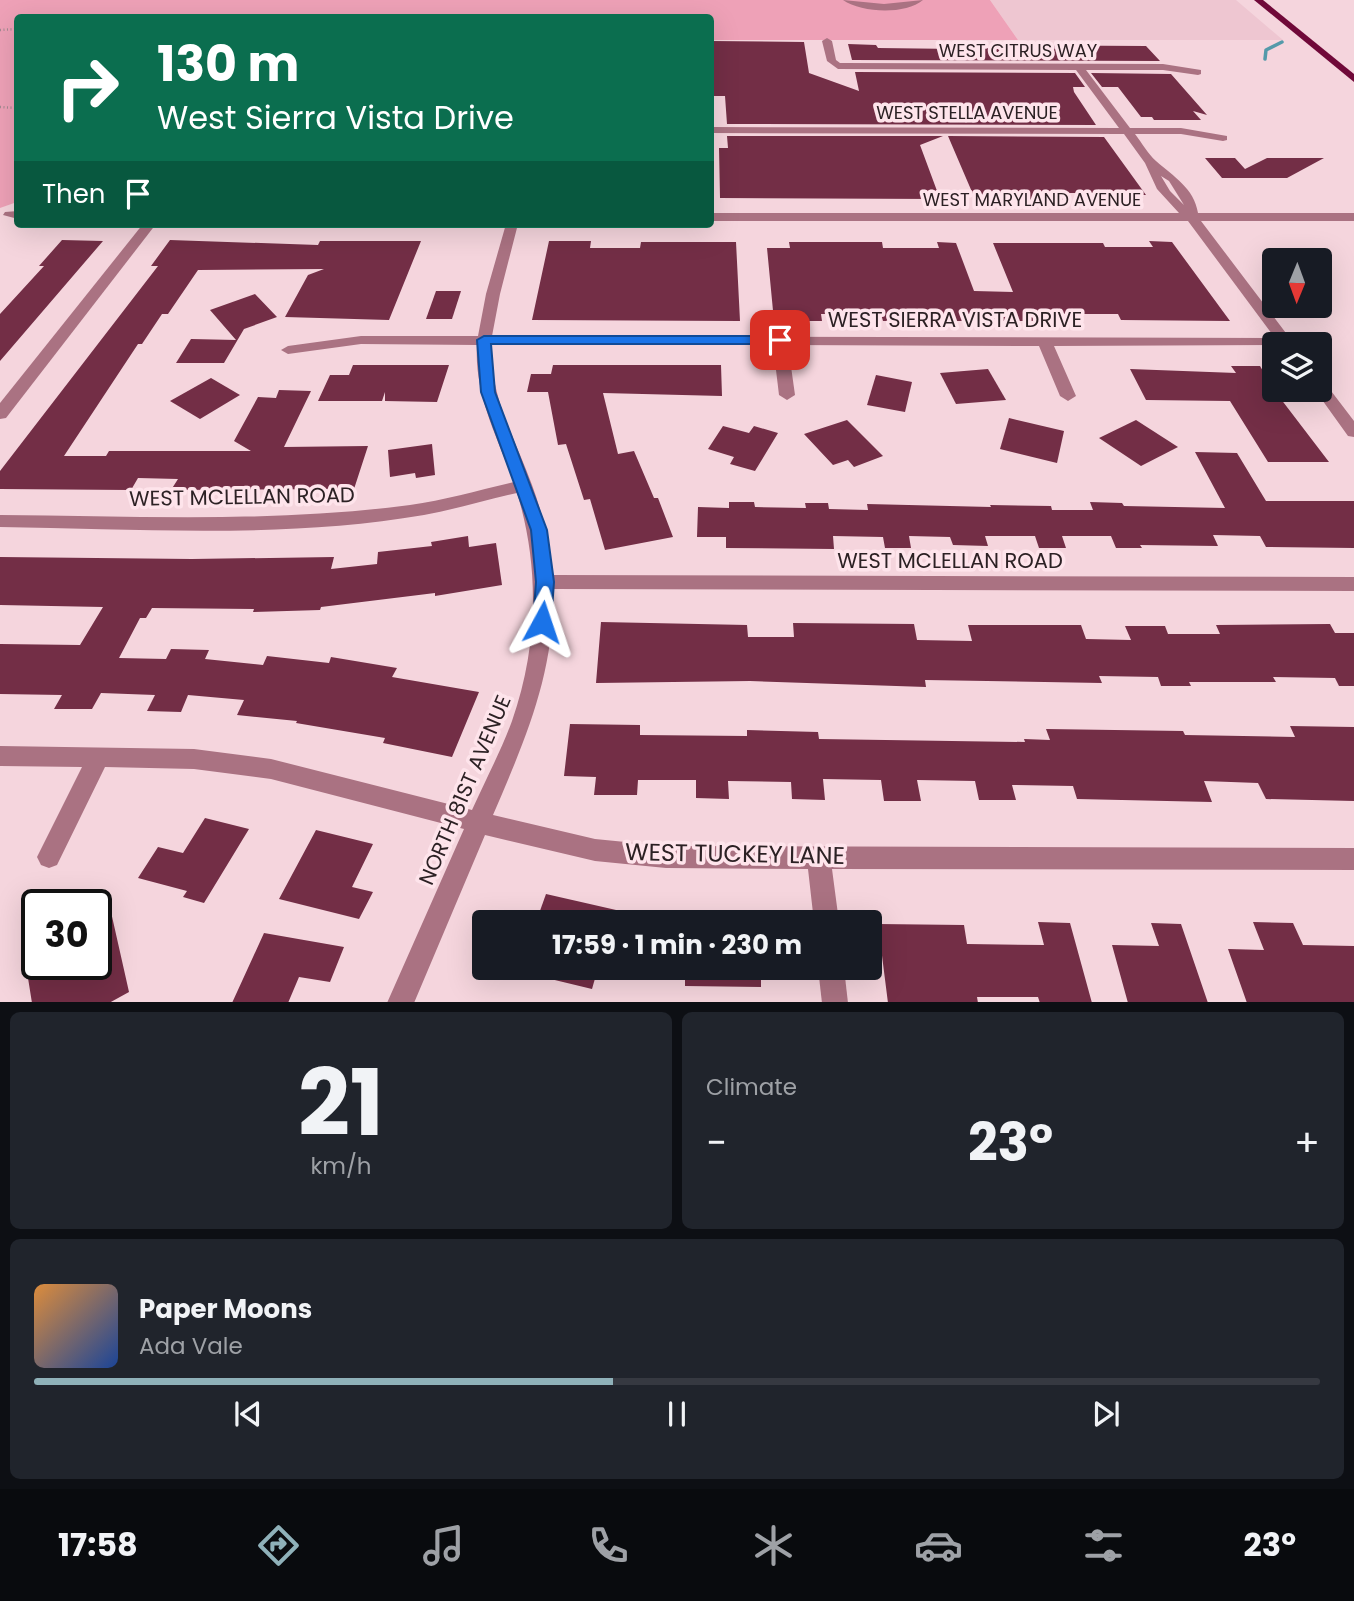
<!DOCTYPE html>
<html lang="en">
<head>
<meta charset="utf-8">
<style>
  :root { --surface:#171b24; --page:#20242c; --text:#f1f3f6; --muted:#9ea1a6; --line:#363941; --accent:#8fb1b9 }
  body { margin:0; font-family:Poppins,sans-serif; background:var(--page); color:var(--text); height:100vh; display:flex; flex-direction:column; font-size:26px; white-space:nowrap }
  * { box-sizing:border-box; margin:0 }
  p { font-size:23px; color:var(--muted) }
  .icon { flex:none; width:38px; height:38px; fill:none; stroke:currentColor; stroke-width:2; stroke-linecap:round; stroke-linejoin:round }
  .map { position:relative; height:1002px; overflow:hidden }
  .side { display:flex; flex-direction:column; gap:10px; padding:10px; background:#0d0f14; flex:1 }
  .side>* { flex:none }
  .hud { position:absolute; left:14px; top:14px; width:700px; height:214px; border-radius:7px; box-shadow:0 7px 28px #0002; background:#0b6e4f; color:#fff; overflow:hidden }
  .needle { width:46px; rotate:181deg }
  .tools { position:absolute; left:1262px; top:248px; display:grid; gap:14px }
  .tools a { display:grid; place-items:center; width:70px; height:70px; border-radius:7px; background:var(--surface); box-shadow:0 7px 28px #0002; font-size:35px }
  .speed { position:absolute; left:21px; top:889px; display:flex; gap:14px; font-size:35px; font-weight:700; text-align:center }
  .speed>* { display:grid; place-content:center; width:91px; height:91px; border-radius:50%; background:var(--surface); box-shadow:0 7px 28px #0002; line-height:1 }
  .speed .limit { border:4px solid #111; border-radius:10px; background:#fff; color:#111 }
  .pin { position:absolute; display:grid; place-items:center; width:60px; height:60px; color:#fff; margin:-30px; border-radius:14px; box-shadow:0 4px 10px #0006 }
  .me { position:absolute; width:77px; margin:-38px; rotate:5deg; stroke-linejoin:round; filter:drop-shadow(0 0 5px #0008) }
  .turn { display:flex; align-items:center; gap:24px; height:147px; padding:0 28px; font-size:32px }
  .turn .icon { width:91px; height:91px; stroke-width:2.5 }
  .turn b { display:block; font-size:49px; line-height:60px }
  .then { display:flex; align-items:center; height:66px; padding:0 28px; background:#0003; gap:14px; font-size:26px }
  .big { font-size:52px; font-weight:700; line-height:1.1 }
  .side .tile { flex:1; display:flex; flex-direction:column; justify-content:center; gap:10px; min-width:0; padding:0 24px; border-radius:10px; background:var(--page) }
  .side .dial { align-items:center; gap:0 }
  .dial b { font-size:91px; line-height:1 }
  .song { display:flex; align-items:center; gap:21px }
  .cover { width:84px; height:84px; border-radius:10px; background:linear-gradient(135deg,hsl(30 70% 55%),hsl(220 70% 35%)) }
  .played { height:7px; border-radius:4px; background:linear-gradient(90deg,var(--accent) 45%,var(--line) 45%) }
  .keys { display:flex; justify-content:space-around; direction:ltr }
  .heat { display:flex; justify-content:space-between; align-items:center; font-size:38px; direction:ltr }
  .side .tiles { flex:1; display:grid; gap:10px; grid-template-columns:1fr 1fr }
  .tile:last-child { grid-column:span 2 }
  .trip { position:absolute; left:472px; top:910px; width:410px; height:70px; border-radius:7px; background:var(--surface); box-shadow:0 7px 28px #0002; font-weight:700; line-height:70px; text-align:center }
  .tabs { display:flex; height:112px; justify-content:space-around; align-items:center; background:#090b0e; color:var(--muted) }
  .tabs .icon { width:49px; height:49px }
  .tabs .current { color:var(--accent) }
  .tabs b { font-size:32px; color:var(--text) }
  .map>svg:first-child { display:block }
  .built { fill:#eec6d1 }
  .green { fill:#eea1b7 }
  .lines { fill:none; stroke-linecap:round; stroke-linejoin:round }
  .stream { stroke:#549aaa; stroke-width:3.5 }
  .building { fill:#732e46 }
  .path { stroke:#a28a90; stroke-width:2.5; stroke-dasharray:1 2.5; stroke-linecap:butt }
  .minor { fill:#aa7282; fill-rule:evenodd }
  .major { fill:#700939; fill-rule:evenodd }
  .route { fill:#1a73e8; stroke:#114b97; stroke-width:2 }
  .labels { text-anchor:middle; stroke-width:7; stroke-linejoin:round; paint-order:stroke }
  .far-street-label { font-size:18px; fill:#2c2124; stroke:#fee4eb }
  .street-label { font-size:21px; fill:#2c2124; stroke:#fee4eb }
  .near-street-label { font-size:24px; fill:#2c2124; stroke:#fee4eb }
</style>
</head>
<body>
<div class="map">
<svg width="1354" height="1003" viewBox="0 0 1354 1003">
  <rect width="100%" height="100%" fill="#f5d5dd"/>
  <polygon class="built" points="990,0 1236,0 1283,40 1018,40"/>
  <polygon class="green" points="0,0 990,0 1018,40 711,40 710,18 18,18 17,202 0,208"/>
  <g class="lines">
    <polyline class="stream" points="1265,59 1266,50 1282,42"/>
  </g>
  <g class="building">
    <polygon points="710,41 804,42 809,73 859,91 855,72 1075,73 1085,87 1073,87 1074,92 1096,125 727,124 725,96 712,96"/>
    <polygon points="848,44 876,45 878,48 958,49 993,48 991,45 1146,46 1160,61 852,60"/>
    <polygon points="1091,73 1171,74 1207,115 1193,111 1201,120 1154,120 1152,117 1141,117 1118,87 1102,87"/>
    <polygon points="727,136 943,136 920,145 940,199 720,198 719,148 728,148"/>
    <polygon points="948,136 1104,137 1146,195 1132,195 1135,200 1112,200 1108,193 1066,193 1070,200 975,199"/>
    <polygon points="1205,158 1235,158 1245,169 1267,158 1324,158 1287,178 1222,178"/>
    <polygon points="62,240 103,241 0,361 0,314 44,266 39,266"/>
    <polygon points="170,240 318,245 320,241 421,241 389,320 285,317 308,275 324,269 198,270 168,314 162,314 142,344 138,344 64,456 106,456 109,451 251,451 234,441 258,397 276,398 279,390 311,391 284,447 368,446 354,489 171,490 178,479 138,478 131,490 0,489 0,471 158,266 151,266"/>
    <polygon points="549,241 591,241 590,248 640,248 641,242 736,242 740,321 532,320"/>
    <polygon points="1149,241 1172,242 1230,321 1121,320 1118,314 1064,314 1067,321 883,321 881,314 821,314 822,321 774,321 767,248 790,248 789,242 882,242 883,248 939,248 937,242 956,243 974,291 1013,292 993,243 1103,243 1105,247 1153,247"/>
    <polygon points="436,291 461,291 452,319 426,319"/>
    <polygon points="255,294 277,317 244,329 224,363 176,363 191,339 236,340 210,310"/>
    <polygon points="353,365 449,365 437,402 385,401 385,392 382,401 318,401 330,375 349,375"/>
    <polygon points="553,365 721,365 722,396 603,393 618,454 634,451 654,498 658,498 673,537 605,550 590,499 584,500 566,444 558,445 548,392 527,392 531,374 551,374"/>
    <polygon points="1231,366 1260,366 1274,390 1329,462 1268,462 1230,401 1146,400 1130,369 1236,373"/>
    <polygon points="988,369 1006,400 956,404 940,373"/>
    <polygon points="876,375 912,382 905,412 867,405"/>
    <polygon points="211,378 240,395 200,419 170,401"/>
    <polygon points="1009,418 1064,431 1057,463 1000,449"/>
    <polygon points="847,420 883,456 854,467 848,460 833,465 804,434"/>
    <polygon points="1136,420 1178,447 1141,466 1099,438"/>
    <polygon points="723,426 749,433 754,426 778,433 755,471 730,464 734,457 708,449"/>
    <polygon points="432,444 435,475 416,478 415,473 390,477 388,450"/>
    <polygon points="1195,452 1237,453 1266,501 1354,501 1354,548 1266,547 1260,536 1213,535 1218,546 1140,545 1142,548 1116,548 1111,536 1062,536 1066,548 1039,548 1035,536 985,536 988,546 953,545 950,537 909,536 911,548 885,548 883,537 833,536 834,549 726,548 726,537 697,537 698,507 729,508 729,502 754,502 755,507 806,508 805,503 828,503 829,509 868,510 867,504 991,507 990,505 1051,506 1052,510 1093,510 1090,502 1122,503 1124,506 1225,508"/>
    <polygon points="468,536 469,547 496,543 502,585 435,596 435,593 321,607 320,610 253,612 254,609 152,608 146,618 140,618 119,658 166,659 171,649 209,650 205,659 263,665 267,656 329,663 331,657 397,668 392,677 479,692 452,757 383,743 385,738 296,723 297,721 237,715 244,700 188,695 181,712 147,711 155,695 101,693 92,709 54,709 62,695 0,694 0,644 80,645 103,607 0,605 0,557 192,559 334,557 331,569 377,564 378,552 432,546 431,542"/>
    <polygon points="601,622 747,625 748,637 794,637 793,623 914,624 917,640 972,641 968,625 1081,625 1086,639 1131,640 1125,626 1165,626 1168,634 1220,634 1216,625 1330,624 1335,633 1354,633 1354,686 1339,686 1335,678 1273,677 1276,682 1189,682 1191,686 1161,686 1158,677 1099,676 1102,683 925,680 926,687 750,681 596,683"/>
    <polygon points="570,724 640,725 640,735 747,736 747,730 818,732 819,739 1025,742 1024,739 1050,740 1046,729 1183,731 1185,735 1295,737 1290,726 1354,727 1354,801 1266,799 1258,783 1204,781 1212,802 1077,799 1073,786 1012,785 1016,800 979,800 975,781 917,780 921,801 884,801 881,780 823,779 825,800 792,799 791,782 728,781 729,799 696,798 696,780 638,780 637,795 594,795 596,777 564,776"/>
    <polygon points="205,818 249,829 204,903 183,897 187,891 138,878 158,847 183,853"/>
    <polygon points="316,830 373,844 352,887 373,892 359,919 279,899"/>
    <polygon points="546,894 638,915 637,922 536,922"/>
    <polygon points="111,912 129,992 109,1003 32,1003 28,978 55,964 96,964 96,919"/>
    <polygon points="1038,922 1070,923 1092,1003 1040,1003 1038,997 977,997 978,1003 888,1003 878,924 964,925 967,944 1044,945"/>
    <polygon points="1253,922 1293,923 1303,945 1354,946 1354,1003 1247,1003 1228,949 1264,950"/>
    <polygon points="1151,923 1181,924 1208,1003 1128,1003 1112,945 1159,946"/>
    <polygon points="264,933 344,947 330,982 299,977 288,1003 232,1003"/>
    <polygon points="535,968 598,968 592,989 534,975"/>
    <polygon points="685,968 761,968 761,987 685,986"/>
  </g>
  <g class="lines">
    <g class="path">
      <polyline points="90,18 93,18"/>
      <polyline points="111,18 199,18"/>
      <polyline points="248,18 251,15"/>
      <polyline points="0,30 18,29"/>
      <polyline points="0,107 18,108"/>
    </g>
    <g class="minor">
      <path d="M 843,0 L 884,4 L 923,0 C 905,15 862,13 843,0 Z"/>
      <path d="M 827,38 L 832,41 L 836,60 L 840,63 L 1163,64 L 1201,70 L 1201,74 L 1198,75 L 1163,70 L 1086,70 L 1130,128 L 1181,128 L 1227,136 L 1227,140 L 1223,141 L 1181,134 L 1135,134 C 1142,143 1148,154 1156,161 C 1174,177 1194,188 1198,213 L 1354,213 L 1354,221 L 1201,221 L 1295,345 L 1054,346 L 1076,396 L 1068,401 L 1060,396 L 1039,346 L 788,345 L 795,395 L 787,400 L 779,395 L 773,345 L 492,345 C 489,396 515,438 532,485 C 543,514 549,544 552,575 L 1354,577 L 1354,591 L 553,589 C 555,673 525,740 493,815 L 595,839 L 666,846 L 1354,848 L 1354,870 L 832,869 L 839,922 L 814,922 L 808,869 L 666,868 L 595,861 L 485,835 L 414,1003 L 387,1003 L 464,829 L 271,779 L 194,769 L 105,767 L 57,865 L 49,868 L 41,865 L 37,857 L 82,767 L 0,766 L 0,746 L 194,749 L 271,759 L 472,810 C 485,781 501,751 512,721 C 538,647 540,567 517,493 C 486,500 456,509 424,515 C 285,539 140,529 0,527 L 0,515 C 137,516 274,523 410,505 C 445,500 479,490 514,482 C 497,437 474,394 477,345 L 361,344 L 288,354 L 281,350 L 288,346 L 361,336 L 478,336 L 486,294 L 506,224 L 518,224 L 500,294 L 492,336 L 1275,338 L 1188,221 L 710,221 L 710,213 L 1179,213 L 1157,189 L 1145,163 L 1124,134 L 710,133 L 710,127 L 1119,128 L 1076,70 L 838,69 L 827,61 L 822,41 ZM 1161,176 L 1169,181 L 1184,205 L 1170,191 Z"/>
      <polygon points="18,211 18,219 3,215 5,212"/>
      <polygon points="143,224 156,224 6,418 0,419 0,403"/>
      <polygon points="1320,381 1325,383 1354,421 1354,437 1348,436 1315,390 1320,390"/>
      <polygon points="818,968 844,968 848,1003 822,1003"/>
    </g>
    <polygon class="major" points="1254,0 1263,0 1354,74 1354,82"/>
  </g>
  <polygon class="route" points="484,336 780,336 787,340 780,344 491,344 495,392 547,530 554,582 551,622 548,627 535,627 533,622 536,582 531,530 481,392 477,340"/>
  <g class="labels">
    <g class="far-street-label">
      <text x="1018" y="57">WEST CITRUS WAY</text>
      <text x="967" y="119">WEST STELLA AVENUE</text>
      <text x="1032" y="206">WEST MARYLAND AVENUE</text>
    </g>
    <g class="street-label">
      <text x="955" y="327">WEST SIERRA VISTA DRIVE</text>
      <text transform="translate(242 497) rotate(-1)" y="7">WEST MCLELLAN ROAD</text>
      <text x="950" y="568">WEST MCLELLAN ROAD</text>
      <text transform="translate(465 790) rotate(-67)" y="7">NORTH 81ST AVENUE</text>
    </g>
    <g class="near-street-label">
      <text transform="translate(735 854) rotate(1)" y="8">WEST TUCKEY LANE</text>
    </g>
  </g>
</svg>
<div class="tools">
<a><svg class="needle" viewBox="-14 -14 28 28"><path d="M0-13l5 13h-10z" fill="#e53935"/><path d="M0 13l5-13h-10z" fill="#9ea1a6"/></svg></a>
<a><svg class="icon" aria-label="layers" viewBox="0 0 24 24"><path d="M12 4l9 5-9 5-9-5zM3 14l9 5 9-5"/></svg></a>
</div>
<div class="speed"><div class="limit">30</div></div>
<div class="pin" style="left:780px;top:340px;background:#d93025"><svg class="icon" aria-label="arrive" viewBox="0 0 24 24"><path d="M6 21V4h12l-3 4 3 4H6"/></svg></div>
<svg class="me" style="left:542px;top:622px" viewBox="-20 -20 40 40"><path d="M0-17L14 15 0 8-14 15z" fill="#1a73e8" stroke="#fff" stroke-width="4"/></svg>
<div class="trip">17:59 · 1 min · 230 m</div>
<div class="hud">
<div class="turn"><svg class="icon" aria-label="right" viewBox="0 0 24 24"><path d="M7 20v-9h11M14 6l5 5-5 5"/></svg><div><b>130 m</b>West Sierra Vista Drive</div></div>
<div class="then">Then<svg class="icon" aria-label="arrive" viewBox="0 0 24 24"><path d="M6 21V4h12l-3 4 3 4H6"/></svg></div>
</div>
</div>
<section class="side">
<div class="tiles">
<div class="tile dial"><b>21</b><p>km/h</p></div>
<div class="tile"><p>Climate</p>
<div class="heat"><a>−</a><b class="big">23°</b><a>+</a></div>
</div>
<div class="tile">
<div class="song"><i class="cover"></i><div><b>Paper Moons</b><p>Ada Vale</p></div></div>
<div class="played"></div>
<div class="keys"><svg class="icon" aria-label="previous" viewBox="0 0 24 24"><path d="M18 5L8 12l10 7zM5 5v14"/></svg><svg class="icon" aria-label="pause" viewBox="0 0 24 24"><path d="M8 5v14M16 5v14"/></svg><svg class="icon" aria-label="next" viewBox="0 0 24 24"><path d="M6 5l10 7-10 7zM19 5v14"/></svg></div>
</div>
</div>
</section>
<nav class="tabs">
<b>17:58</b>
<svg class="icon current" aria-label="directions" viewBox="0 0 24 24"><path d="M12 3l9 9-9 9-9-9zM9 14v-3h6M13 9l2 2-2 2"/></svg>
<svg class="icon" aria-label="music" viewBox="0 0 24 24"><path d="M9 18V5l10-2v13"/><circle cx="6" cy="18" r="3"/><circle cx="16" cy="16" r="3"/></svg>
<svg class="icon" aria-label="phone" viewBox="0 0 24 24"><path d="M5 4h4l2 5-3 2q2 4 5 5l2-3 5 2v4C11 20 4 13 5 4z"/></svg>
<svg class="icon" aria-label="climate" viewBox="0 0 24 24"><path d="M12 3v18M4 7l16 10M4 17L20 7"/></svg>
<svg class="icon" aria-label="car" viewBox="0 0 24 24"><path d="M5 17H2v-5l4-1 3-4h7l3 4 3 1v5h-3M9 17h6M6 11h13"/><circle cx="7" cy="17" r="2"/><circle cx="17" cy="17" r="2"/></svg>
<svg class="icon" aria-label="filters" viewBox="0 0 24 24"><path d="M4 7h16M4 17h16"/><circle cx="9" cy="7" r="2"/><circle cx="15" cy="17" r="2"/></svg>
<b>23°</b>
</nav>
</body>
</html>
